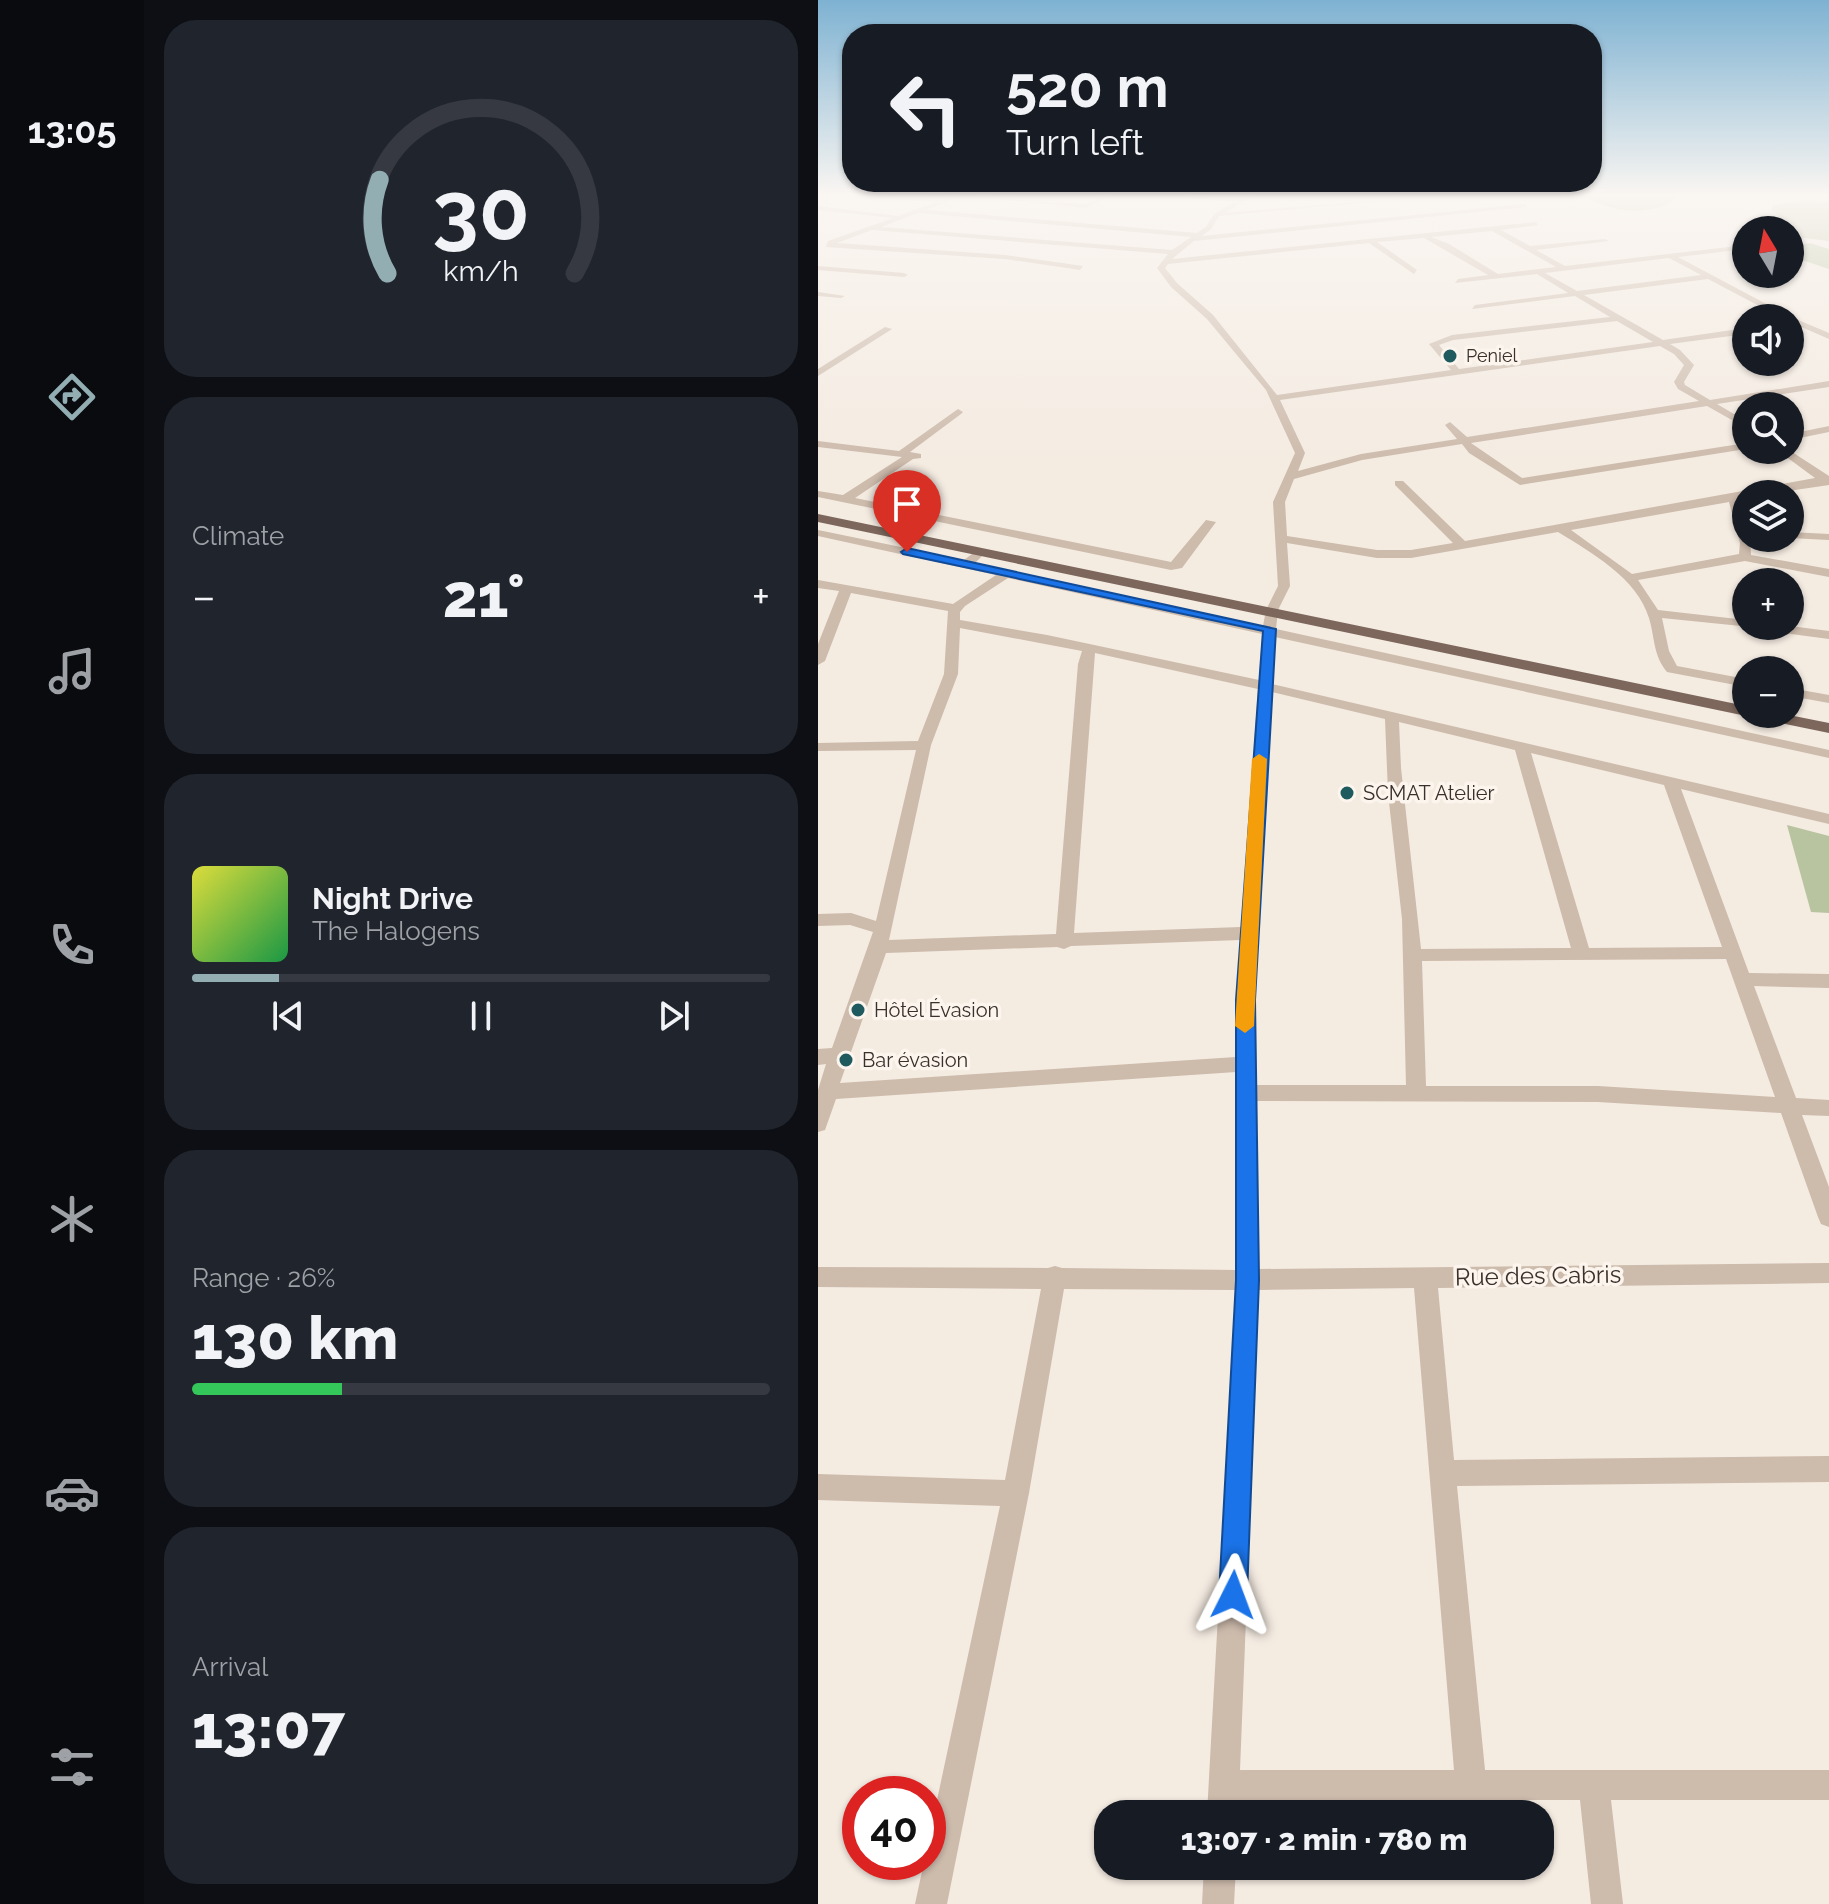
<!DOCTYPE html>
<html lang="en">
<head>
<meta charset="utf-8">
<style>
  :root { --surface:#171b24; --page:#20242c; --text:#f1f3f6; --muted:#9ea1a6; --line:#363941; --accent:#92aeb2 }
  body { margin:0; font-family:Raleway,sans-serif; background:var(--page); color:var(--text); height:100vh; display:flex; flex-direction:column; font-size:30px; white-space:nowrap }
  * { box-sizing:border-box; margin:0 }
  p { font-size:26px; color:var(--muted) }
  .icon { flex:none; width:44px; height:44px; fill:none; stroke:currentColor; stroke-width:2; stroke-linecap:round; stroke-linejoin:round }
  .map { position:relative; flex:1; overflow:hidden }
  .side { display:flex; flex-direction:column; gap:20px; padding:20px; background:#0d0f14; width:674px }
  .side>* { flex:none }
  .hud { position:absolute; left:24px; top:24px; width:760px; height:168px; border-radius:32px; box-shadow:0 2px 6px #0004; background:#171b24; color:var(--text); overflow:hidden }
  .needle { width:52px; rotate:350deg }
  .buttons { position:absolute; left:914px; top:216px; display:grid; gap:16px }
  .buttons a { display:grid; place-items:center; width:72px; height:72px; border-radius:50%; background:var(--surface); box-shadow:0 2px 6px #0004; font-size:40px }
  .speed { position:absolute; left:24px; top:1776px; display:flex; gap:16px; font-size:40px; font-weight:700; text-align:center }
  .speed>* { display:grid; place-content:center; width:104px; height:104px; border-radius:50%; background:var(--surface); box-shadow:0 2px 6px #0004; line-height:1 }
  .speed .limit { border:12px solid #d22; background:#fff; color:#111 }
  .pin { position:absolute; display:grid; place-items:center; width:68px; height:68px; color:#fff; margin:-82px -34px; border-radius:50% 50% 50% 0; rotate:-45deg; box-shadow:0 0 8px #0007 }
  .pin .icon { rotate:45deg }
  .me { position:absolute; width:88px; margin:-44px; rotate:3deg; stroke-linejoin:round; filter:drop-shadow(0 0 6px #0008) }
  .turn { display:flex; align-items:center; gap:28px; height:168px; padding:0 32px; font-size:36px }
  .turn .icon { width:104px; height:104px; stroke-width:2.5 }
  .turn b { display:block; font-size:56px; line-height:68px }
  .big { font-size:60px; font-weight:800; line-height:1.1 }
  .side .tile { flex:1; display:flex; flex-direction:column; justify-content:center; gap:12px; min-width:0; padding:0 28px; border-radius:32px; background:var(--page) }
  .side .dial { align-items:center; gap:0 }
  .dial svg { height:208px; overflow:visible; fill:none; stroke:var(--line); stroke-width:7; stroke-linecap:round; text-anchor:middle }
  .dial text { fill:var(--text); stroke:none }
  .song { display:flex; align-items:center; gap:24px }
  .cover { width:96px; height:96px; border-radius:12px; background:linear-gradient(135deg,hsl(60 70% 55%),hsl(140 70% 35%)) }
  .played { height:8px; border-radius:4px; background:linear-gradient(90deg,var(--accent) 15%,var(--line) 15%) }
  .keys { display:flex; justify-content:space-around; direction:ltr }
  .heat { display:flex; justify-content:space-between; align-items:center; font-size:44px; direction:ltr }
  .charge { height:12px; border-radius:6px; background:linear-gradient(90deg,#34c759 26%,var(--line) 0) }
  .trip { position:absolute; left:276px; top:1800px; width:460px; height:80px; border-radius:32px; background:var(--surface); box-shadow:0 2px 6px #0004; font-weight:800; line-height:80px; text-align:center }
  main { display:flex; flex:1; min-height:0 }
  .tabs { display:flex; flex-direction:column; width:144px; justify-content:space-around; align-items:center; background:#090b0e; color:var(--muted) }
  .tabs .icon { width:56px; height:56px }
  .tabs .active { color:var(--accent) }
  .tabs b { font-size:36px; color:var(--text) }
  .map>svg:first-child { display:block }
  .green { fill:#b8c4a0 }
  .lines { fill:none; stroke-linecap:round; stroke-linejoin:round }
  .minor { fill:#cdbbac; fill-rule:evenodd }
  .major { fill:#7d675c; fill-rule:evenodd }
  .route { fill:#1a73e8; stroke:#114b97; stroke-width:2 }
  .slow { fill:#f59e0b }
  .poi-dot { fill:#1f5a5e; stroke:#fbf5ee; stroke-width:3 }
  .labels { text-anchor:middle; stroke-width:7; stroke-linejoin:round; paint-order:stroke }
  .far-poi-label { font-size:18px; fill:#3b302b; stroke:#fbf5ee; text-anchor:start }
  .poi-label { font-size:20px; fill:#3b302b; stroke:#fbf5ee; text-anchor:start }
  .near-street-label { font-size:24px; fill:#3b302b; stroke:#fbf5ee }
</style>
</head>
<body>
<main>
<nav class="tabs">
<b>13:05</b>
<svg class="icon active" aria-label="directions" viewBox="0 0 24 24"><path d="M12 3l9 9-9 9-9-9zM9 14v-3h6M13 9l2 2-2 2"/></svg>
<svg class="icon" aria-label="music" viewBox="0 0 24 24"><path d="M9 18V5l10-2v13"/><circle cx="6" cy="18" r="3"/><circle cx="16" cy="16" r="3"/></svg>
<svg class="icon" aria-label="phone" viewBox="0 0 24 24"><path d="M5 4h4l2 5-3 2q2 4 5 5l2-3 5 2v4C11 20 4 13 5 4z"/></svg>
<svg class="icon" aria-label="climate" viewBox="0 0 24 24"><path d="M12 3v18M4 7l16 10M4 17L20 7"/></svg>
<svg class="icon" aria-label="car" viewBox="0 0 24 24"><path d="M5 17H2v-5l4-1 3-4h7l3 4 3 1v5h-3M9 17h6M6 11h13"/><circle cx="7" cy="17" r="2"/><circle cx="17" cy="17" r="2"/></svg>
<svg class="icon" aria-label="filters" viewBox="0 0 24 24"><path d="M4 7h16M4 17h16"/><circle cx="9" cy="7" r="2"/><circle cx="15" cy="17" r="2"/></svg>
</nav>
<section class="side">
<div class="tile dial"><svg viewBox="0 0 100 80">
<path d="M14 69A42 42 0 1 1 86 69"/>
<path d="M14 69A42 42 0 0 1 11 33" stroke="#92aeb2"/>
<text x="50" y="56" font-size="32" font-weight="700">30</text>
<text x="50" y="72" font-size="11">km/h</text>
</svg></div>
<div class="tile"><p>Climate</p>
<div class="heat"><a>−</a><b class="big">21°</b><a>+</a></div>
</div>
<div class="tile">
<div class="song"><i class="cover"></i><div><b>Night Drive</b><p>The Halogens</p></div></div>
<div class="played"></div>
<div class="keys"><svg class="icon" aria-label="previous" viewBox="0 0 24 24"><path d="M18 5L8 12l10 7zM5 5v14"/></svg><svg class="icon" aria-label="pause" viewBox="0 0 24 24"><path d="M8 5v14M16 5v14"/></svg><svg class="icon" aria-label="next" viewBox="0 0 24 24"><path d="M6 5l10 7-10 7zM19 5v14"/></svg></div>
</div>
<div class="tile"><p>Range · 26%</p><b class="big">130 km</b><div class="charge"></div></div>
<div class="tile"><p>Arrival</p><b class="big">13:07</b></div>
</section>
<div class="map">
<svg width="1011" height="1904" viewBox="0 0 1011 1904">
  <rect width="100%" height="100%" fill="#f4ebe1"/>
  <g class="green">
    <path d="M 768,196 L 859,196 C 842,218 788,213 768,196 Z"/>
    <polygon points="985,201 1011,202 1011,241 978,237 982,233 977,227 956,222 961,216 953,210 955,205"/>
    <polygon points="992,243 1011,249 1011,269 972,256 972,247"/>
    <polygon points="969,825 1011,836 1011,913 993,912"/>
  </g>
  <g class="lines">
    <g class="minor">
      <path d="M 34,196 L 122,200 L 143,196 L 109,210 L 379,233 L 388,227 L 396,214 L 416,202 L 362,196 L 422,199 L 435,196 L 407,213 L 618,196 L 401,216 L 393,229 L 384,236 L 707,204 L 709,207 L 376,241 L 354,259 L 718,222 L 720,225 L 683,230 L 712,246 L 787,239 L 791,241 L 718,250 L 747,266 L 928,245 L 928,249 L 860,257 L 973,317 L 1011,333 L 1011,339 L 972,322 L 972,318 L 964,318 L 890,279 L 766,295 L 845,340 L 928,328 L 928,334 L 852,344 L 862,350 L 876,365 L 866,382 L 867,385 L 892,400 L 1011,381 L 1011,387 L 899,404 L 928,421 L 928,428 L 889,406 L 653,443 L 704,478 L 928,443 L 928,449 L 702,485 L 651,453 L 644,444 L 544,460 L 476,479 L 467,502 L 469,536 L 559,550 L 593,550 L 635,543 L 577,485 L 577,481 L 585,481 L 647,541 L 997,478 L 959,450 L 971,450 L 1011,476 L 1011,485 L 950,494 L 928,494 L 928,499 L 922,500 L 928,522 L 928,538 L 932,538 L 933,555 L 1011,569 L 1011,577 L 927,561 L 820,580 L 840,610 L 928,620 L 928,626 L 933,627 L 844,618 L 851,651 L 859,666 L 928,679 L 928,687 L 849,672 C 835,655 837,638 831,618 C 819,578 774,553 740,532 L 593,558 L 559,558 L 469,543 L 472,586 L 460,610 L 458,629 L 1011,750 L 1011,758 L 457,637 L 454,684 L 1011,814 L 1011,824 L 863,789 L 931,973 L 1011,974 L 1011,988 L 936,986 L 978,1098 L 1011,1100 L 1011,1116 L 984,1115 L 1011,1187 L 1011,1227 L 1003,1224 L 1000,1217 L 963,1113 L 780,1102 L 438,1101 L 441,1269 L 1011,1263 L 1011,1283 L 620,1288 L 636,1460 L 1011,1456 L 1011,1482 L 639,1486 L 667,1770 L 1011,1770 L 1011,1800 L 793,1800 L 805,1904 L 773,1904 L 762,1800 L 421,1800 L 421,1814 L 389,1814 L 418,1290 L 246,1289 L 211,1493 L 129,1904 L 97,1904 L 106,1862 L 110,1862 L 110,1842 L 182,1506 L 0,1500 L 0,1474 L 187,1480 L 223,1289 L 0,1287 L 0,1267 L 230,1268 L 237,1266 L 244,1268 L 418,1270 L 418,1072 L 18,1099 L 7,1130 L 0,1132 L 0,1090 L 8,1064 L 0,1065 L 0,1049 L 14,1048 L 55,932 L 32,925 L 0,926 L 0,914 L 33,913 L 58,921 L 98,750 L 0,751 L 0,743 L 100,741 L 126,674 L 130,611 L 33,593 L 7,661 L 0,665 L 0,644 L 21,591 L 0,588 L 0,580 L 135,604 L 178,575 L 0,536 L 0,530 L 146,560 L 162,548 L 168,552 L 157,563 L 445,626 L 448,610 L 460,586 L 455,502 L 477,453 L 448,390 L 389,319 L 353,287 L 339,268 L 350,254 L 54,230 L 19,243 L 187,255 L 265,266 L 262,270 L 187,259 L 8,247 L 10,241 L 75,218 L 0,210 L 0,206 L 80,216 L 118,202 ZM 100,213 L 373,237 L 354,250 L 63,227 ZM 674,231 L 738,267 L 680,274 L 631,244 L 613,237 ZM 606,238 L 670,275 L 640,279 L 637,283 L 719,274 L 750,293 L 657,305 L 654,309 L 757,296 L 792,317 L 634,335 L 611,344 L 633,370 L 459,395 L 395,315 L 359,283 L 347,268 L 350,264 L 551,243 L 596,274 L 599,270 L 559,242 ZM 851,258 L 883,275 L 759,291 L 727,273 ZM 799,321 L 835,342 L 641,369 L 621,345 L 635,340 ZM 842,346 L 856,354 L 866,365 L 856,382 L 860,389 L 881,401 L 649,437 L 632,422 L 627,425 L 639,439 L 543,454 L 480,471 L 487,453 L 462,400 ZM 911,502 L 922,543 L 921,554 L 814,574 L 753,530 ZM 190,578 L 444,634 L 441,680 L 229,635 L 142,620 L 142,612 L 147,606 ZM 142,628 L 264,651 L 260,664 L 238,934 L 71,940 L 113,745 L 140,674 ZM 277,653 L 440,689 L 423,927 L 256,933 ZM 454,692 L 567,719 L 570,793 L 584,919 L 588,1085 L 438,1085 L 436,1000 ZM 581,722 L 697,750 L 753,948 L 603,949 L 583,768 ZM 713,753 L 846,785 L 904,947 L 771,948 ZM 422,940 L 418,1057 L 22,1083 L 68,953 L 239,947 L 246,949 L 253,946 ZM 908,959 L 957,1097 L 780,1086 L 608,1086 L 604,961 ZM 596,1288 L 636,1770 L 422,1770 L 441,1290 Z"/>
      <polygon points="146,196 267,204 284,196 292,196 268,208"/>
      <polygon points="0,266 86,273 90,275 86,277 0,270"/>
      <polygon points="0,292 27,296 23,298 0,296"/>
      <polygon points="67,327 74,329 0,376 0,369"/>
      <polygon points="140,409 145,412 143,414 92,452 103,454 103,458 95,459 37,498 353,562 388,520 398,522 364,568 353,570 0,497 0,491 25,495 84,457 0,447 0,441 81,451"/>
      <polygon points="1011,426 1011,432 972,440 972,434"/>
      <polygon points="972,532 1011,534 1011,540 972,538"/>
      <polygon points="935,626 972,626 1011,631 1011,639 942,630"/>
      <polygon points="972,688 1011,695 1011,703 972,696"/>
      <polygon points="386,1866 418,1866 416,1904 384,1904"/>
    </g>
    <g class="major">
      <polygon points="0,514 928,706 928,714 934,714 928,716 0,522"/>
      <polygon points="935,714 966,714 1011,723 1011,733 943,719"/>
    </g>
  </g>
  <linearGradient id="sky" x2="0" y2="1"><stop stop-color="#7eb2d2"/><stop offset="0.42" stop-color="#faf6f2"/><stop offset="1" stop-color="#faf6f2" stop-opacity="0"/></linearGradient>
  <rect width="1011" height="463" fill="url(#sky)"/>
  <polygon class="route" points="89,548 458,629 437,1000 441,1280 429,1595 425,1605 415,1609 405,1605 401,1595 418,1280 418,1000 445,631 85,554 83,552"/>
  <polygon class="slow" points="441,754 449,759 436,1026 427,1033 417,1026 434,759"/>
  <g class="poi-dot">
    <circle cx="632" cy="356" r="8"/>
    <circle cx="529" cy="793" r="8"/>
    <circle cx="40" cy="1010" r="8"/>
    <circle cx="28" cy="1060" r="8"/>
  </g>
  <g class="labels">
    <g class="far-poi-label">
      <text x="648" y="362">Peniel</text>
    </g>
    <g class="poi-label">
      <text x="545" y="800">SCMAT Atelier</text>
      <text x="56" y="1017">Hôtel Évasion</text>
      <text x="44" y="1067">Bar évasion</text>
    </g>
    <g class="near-street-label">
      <text transform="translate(720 1276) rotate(-1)" y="8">Rue des Cabris</text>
    </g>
  </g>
</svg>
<div class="buttons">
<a><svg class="needle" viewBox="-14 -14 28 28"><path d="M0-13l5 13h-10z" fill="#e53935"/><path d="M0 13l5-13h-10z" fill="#9ea1a6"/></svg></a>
<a><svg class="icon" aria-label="sound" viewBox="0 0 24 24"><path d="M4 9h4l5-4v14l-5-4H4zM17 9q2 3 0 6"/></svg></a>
<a><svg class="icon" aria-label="search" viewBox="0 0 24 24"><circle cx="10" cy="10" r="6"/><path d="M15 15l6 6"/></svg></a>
<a><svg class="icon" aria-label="layers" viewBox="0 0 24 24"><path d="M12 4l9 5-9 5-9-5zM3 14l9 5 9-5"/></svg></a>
<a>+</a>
<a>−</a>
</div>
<div class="speed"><div class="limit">40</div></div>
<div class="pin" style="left:89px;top:552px;background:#d93025"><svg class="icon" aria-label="arrive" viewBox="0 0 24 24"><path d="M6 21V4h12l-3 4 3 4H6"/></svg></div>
<svg class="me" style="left:415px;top:1595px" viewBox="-20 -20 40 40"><path d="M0-17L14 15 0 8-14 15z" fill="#1a73e8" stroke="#fff" stroke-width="4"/></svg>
<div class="trip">13:07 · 2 min · 780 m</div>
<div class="hud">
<div class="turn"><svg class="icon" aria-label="left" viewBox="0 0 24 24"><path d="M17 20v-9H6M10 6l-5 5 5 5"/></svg><div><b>520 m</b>Turn left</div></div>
</div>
</div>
</main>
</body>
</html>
